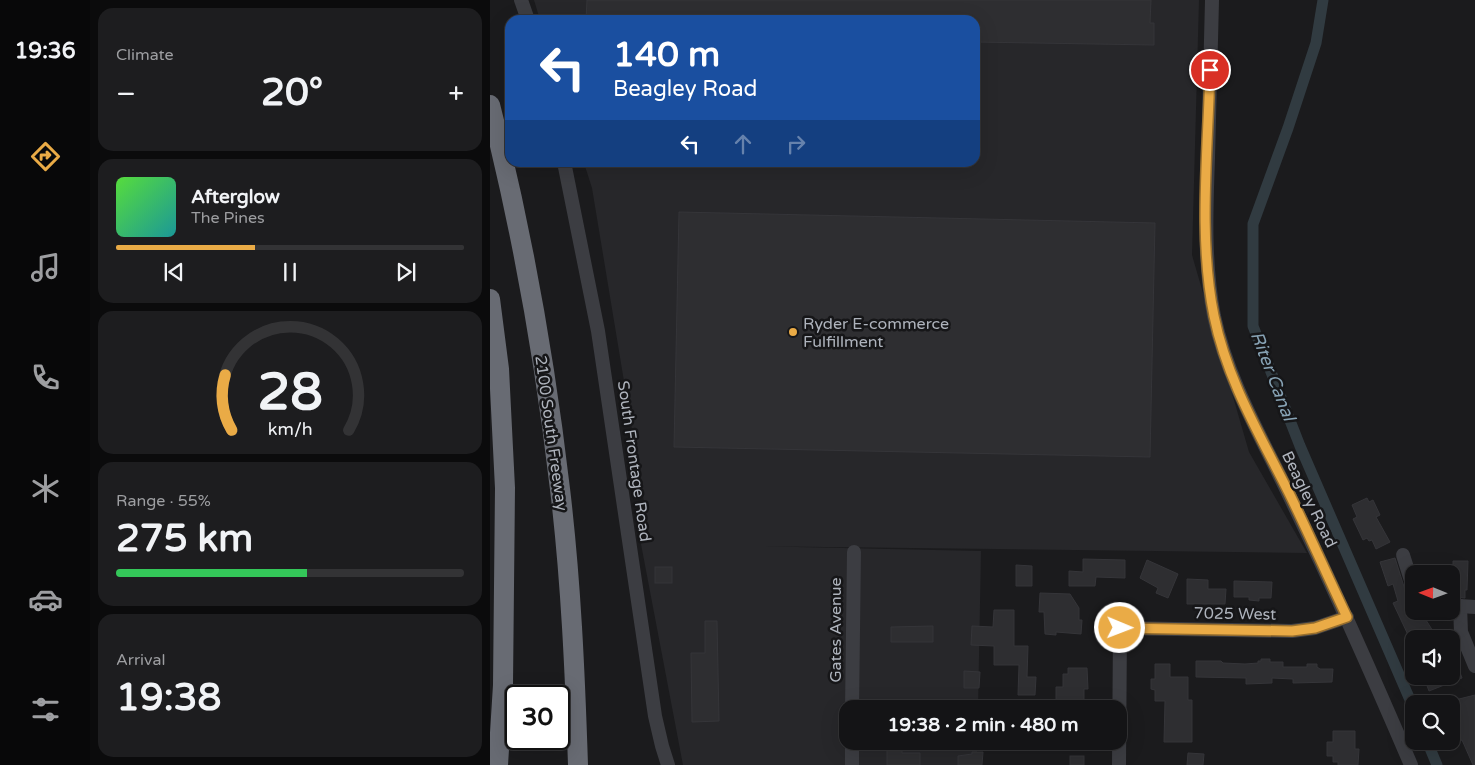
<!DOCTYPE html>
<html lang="en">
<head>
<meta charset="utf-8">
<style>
  :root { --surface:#141416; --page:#1d1d1f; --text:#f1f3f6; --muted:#9d9ea1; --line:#333335; --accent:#eaab46 }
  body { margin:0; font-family:"Varela Round",sans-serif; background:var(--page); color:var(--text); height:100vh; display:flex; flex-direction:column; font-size:19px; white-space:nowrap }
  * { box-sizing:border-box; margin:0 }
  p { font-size:16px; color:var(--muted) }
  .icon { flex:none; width:28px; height:28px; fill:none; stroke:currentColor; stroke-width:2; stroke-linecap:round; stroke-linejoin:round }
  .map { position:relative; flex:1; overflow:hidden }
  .panel { display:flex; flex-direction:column; gap:8px; padding:8px; background:#0b0b0c; width:400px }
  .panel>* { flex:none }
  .guide { position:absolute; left:15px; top:15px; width:475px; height:152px; border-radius:15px; box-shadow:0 5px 20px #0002,0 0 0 1px var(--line); background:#1a4fa0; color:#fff; overflow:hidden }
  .needle { width:32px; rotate:271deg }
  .controls { position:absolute; left:915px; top:565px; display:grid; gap:10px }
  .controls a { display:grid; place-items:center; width:55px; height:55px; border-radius:10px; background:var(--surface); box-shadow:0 5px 20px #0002,0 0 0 1px var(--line); font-size:25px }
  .speed { position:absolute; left:15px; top:685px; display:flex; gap:10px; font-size:25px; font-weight:700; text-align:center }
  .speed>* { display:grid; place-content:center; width:65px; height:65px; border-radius:50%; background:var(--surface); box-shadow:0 5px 20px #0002,0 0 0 1px var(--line); line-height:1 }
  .speed .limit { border:2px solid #111; border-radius:8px; background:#fff; color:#111 }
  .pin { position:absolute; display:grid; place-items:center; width:42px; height:42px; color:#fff; margin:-21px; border:2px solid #fff; border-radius:50%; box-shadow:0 1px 5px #0007 }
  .me { position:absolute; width:55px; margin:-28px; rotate:91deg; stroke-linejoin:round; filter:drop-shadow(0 0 4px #0008) }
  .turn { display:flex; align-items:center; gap:18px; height:105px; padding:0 25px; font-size:22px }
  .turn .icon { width:65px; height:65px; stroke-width:2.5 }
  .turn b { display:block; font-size:35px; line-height:42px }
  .lanes { display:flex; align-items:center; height:48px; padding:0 25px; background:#0003; justify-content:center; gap:25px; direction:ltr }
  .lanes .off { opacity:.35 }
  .big { font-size:38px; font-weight:800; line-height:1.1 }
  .panel .tile { flex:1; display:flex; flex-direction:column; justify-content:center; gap:8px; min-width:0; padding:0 18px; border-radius:15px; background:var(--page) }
  .panel .dial { align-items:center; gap:0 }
  .dial svg { height:130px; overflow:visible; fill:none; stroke:var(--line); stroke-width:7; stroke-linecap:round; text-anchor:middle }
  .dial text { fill:var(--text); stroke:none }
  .song { display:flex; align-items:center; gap:15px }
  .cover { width:60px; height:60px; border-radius:8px; background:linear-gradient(135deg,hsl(110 70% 55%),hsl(180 70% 35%)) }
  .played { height:5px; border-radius:2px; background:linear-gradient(90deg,var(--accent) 40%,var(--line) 40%) }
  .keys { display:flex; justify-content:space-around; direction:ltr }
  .heat { display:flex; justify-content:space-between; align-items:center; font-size:28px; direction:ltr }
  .charge { height:8px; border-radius:4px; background:linear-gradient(90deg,#34c759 55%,var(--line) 0) }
  .trip { position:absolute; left:349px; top:700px; width:288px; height:50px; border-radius:15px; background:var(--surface); box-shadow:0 5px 20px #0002,0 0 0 1px var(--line); font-weight:800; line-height:50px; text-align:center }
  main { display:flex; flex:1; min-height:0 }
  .menu { display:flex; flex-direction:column; width:90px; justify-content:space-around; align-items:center; background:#080809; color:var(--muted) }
  .menu .icon { width:35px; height:35px }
  .menu .selected { color:var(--accent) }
  .menu b { font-size:22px; color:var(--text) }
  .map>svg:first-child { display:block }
  .built { fill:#27272a }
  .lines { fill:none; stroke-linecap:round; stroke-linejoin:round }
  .canal { stroke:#313b41; stroke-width:11 }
  .building { fill:#2e2e31; stroke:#353539 }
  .minor { stroke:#3c3d42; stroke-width:14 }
  .highway { stroke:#686b73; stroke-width:20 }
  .route-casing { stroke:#986f2e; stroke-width:12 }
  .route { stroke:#eaab46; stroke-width:9 }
  .poi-dot { fill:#eaab46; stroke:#161618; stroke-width:2 }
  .labels { text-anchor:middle; stroke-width:5; stroke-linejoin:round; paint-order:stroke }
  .poi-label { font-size:16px; fill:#aeb3bc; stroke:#161618; text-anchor:start }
  .street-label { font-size:16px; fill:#aeb3bc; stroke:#161618 }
  .water-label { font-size:18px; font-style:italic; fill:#87a2b4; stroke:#161618 }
</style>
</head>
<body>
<main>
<nav class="menu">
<b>19:36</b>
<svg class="icon selected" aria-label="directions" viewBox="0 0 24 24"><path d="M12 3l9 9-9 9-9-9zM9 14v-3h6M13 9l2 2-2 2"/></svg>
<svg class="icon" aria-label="music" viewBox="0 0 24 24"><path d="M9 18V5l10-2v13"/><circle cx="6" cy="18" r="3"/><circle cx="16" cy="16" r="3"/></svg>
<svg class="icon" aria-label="phone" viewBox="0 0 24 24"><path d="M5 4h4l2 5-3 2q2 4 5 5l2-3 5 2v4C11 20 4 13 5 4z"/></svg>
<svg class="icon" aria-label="climate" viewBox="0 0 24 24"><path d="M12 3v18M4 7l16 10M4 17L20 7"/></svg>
<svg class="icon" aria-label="car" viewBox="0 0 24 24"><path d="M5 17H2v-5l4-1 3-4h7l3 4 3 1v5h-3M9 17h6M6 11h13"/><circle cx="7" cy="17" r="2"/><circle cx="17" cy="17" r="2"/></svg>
<svg class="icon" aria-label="filters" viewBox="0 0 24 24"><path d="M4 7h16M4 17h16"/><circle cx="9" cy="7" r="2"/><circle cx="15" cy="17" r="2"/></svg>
</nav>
<section class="panel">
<div class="tile"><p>Climate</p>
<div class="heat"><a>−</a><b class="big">20°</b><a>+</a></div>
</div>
<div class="tile">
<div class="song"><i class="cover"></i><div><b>Afterglow</b><p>The Pines</p></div></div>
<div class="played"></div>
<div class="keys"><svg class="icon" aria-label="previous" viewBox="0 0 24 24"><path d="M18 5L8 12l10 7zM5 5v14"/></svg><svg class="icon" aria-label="pause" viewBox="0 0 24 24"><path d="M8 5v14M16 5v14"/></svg><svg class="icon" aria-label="next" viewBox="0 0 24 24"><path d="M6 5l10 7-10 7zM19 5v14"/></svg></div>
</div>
<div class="tile dial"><svg viewBox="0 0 100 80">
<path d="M14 69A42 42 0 1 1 86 69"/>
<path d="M14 69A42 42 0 0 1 10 35" stroke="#eaab46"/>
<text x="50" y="56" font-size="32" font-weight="700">28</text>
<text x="50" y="72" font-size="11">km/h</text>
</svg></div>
<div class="tile"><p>Range · 55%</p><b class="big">275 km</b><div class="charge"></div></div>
<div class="tile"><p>Arrival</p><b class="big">19:38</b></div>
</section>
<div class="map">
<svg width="985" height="765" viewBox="0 0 985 765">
  <rect width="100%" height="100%" fill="#1b1b1d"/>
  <polygon class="built" points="44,0 709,0 702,255 759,452 817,553 262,546 491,551 488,709 358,709 358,741 487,741 487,765 193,765 151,544 156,514 102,188 94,163 485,162 485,20 50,20"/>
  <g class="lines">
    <g class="canal">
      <polyline points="833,0 826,43 798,128 763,224 763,326 810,446 924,709"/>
      <polyline points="937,741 947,765"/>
    </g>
  </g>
  <g class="building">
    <polygon points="97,0 661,0 660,23 664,23 664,45 485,42 485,20 96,20"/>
    <polygon points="189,212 665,223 660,457 184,447"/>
    <polygon points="877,498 879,502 883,500 890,515 886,517 900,542 886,549 882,540 879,541 877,538 873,540 863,519 867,517 862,505"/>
    <polygon points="905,558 916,593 924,606 924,611 926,611 927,613 931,612 946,636 941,639 920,639 903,603 908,601 903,584 898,586 890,562"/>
    <polygon points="593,559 635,560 635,578 606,577 605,586 579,586 579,571 593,572"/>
    <polygon points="657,560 688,574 678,598 666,593 668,588 650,578"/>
    <polygon points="963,561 978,561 977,590 975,590 975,598 965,597 965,590 963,590 963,586 961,586 961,574 940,574 940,565 963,565"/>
    <polygon points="526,565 542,566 542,586 526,586"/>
    <rect x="165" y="567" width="17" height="16"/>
    <polygon points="697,579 718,580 718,589 736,589 735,604 697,604"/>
    <polygon points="744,581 782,582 781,598 769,598 769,601 759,600 759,597 744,597"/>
    <polygon points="550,593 580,594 589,608 589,620 592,620 591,634 566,632 566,635 555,634 554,612 549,612"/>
    <polygon points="504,610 524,610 524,646 538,646 537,677 546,677 545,695 528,695 529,665 504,665 504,646 481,645 482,626 503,627"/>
    <polygon points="215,621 227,621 229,721 202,722 201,653 215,653"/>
    <polygon points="443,626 443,642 401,642 401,627"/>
    <polygon points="771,659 780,659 780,662 793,662 793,667 817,667 817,664 827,664 827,667 830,669 843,669 842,682 803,683 803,679 782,678 782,683 756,684 756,678 706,677 706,661 731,661 733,663 755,664 768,663 768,661 771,661"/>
    <polygon points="665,664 680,664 680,677 698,677 698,700 702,700 702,742 674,742 675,701 665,701 665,690 661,689 661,679 665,679"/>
    <polygon points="578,668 597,668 598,689 594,689 594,707 572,707 572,700 566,700 566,687 573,687 573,674 578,674"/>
    <polygon points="969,670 972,678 939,691 936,683 953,676 961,676 961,673"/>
    <polygon points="474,671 490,672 489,688 474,688"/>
    <polygon points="985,695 985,765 983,765 972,740 966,742 961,730 961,701"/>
    <polygon points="843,731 865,731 865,749 869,749 868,765 848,765 848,762 843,762 843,756 837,756 837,742 843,742"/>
    <polygon points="397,741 412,741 412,753 430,753 430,765 397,765"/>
    <polygon points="482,752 493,752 492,765 468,765 468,756 482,754"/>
    <polygon points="698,753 714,754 713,765 697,765"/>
    <rect x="580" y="756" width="14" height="9"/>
  </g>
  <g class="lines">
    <g class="minor">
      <polyline points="31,0 38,20"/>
      <path d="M 722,0 C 721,53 719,106 718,158 C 716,211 714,264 724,316 C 738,381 771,436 799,495 C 842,584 882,674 921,765"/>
      <polyline points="74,162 108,331 165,716 172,746 178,765"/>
      <polyline points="913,555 924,590"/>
      <polyline points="961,606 970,606 971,632 985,666"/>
      <polyline points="970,606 985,607"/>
      <polyline points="362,709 364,552"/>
      <polyline points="362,765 362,741"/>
      <polyline points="629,765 630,628 802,631 825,628 857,617"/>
    </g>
    <g class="highway">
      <path d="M 0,105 C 32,231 55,360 70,489 C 81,581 85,673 88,765"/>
      <polyline points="0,299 9,369 15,488 13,685 8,765"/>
    </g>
  </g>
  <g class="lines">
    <defs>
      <path id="route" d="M 630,628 L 802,631 L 825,628 L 857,617 C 837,575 819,534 799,493 C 770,435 737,380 724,316 C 708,238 718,150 720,70"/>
    </defs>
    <use href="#route" class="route-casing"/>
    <use href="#route" class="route"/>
  </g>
  <circle class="poi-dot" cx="303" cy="332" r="5"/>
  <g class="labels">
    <g class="poi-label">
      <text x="313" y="329">Ryder E-commerce<tspan x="313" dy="18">Fulfillment</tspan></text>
    </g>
    <g class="street-label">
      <text transform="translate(62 433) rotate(82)" y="6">2100 South Freeway</text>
      <text transform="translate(145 461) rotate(82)" y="6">South Frontage Road</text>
      <text transform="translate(820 499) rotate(64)" y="6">Beagley Road</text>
      <text transform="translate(745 613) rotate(1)" y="6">7025 West</text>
      <text transform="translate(345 630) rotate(-90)" y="6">Gates Avenue</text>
    </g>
    <g class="water-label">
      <text transform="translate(783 376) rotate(69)" y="6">Riter Canal</text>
    </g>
  </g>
</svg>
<div class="controls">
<a><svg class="needle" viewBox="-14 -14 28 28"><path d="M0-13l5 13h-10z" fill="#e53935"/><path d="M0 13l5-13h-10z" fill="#9d9ea1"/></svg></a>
<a><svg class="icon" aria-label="sound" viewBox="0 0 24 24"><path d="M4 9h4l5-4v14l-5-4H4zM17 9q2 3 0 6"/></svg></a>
<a><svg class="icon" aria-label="search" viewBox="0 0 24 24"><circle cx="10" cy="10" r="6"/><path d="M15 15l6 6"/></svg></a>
</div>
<div class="speed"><div class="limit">30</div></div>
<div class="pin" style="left:720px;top:70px;background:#d93025"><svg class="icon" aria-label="arrive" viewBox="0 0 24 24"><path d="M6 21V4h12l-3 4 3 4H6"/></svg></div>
<svg class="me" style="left:630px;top:628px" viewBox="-20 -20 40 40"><circle r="17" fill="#eaab46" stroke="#fff" stroke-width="3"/><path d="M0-11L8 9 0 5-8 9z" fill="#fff"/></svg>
<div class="trip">19:38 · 2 min · 480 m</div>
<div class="guide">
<div class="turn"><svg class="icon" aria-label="left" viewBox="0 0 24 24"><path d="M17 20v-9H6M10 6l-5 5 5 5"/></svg><div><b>140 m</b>Beagley Road</div></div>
<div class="lanes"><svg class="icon" aria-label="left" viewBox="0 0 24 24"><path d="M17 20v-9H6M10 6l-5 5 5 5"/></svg><svg class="icon off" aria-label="ahead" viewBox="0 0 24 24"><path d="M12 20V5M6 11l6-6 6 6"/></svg><svg class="icon off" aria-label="right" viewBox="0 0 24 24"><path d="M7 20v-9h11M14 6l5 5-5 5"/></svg></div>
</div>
</div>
</main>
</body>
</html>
